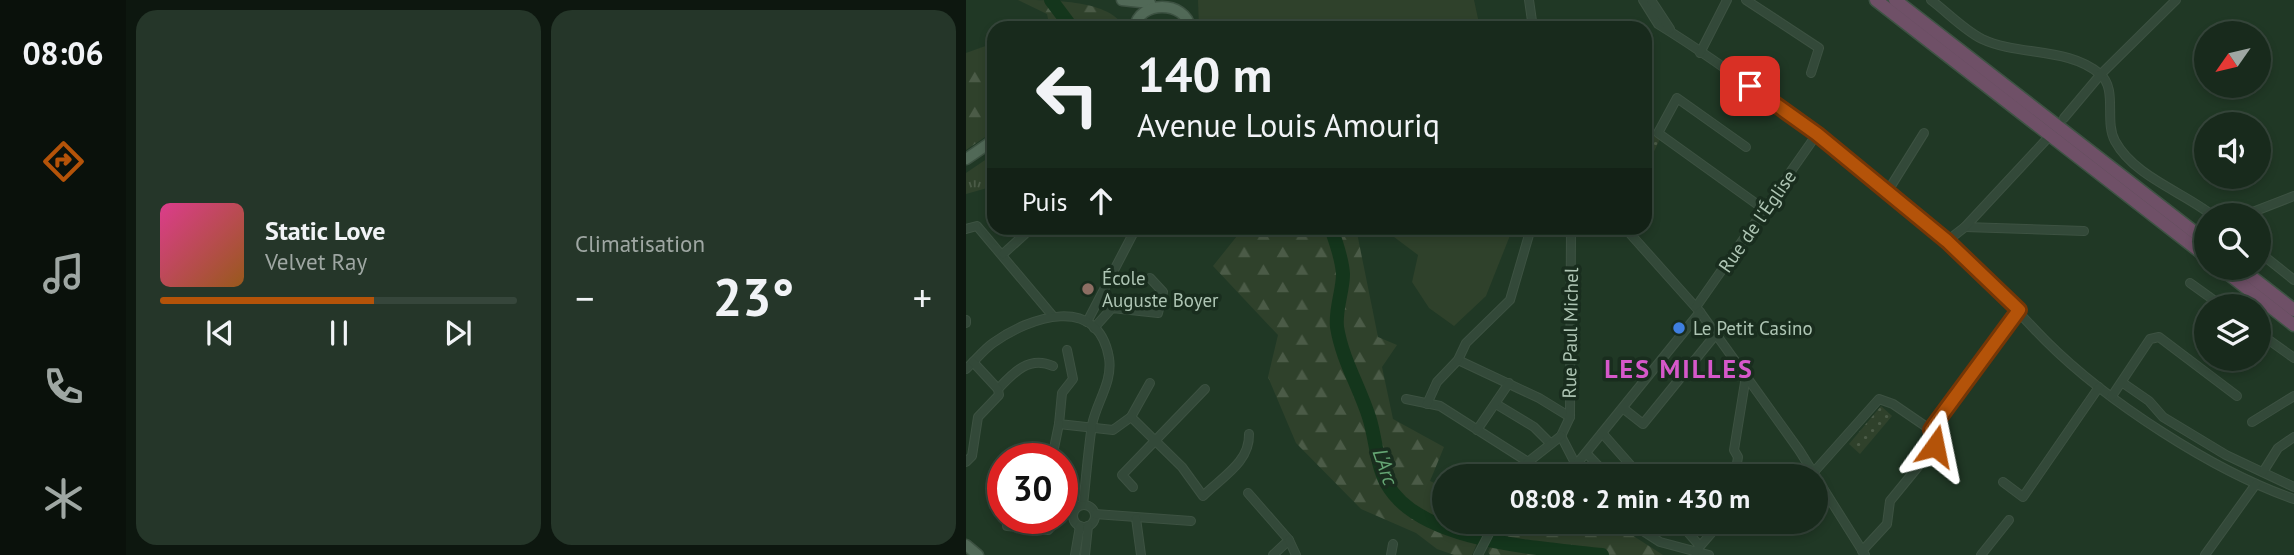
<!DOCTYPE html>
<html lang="fr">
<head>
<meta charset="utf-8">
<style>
  :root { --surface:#182a1c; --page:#253629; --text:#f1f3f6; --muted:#9fa7a3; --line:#36463b; --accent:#b45309 }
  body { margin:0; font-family:"PT Sans",sans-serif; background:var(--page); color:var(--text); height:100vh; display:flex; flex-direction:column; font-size:26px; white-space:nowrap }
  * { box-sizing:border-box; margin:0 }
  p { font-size:23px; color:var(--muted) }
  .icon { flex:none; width:38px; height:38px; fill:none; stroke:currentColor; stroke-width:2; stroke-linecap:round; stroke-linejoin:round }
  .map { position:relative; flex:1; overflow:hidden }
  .side { display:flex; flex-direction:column; gap:10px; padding:10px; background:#0d170f; width:840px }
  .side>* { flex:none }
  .hud { position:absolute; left:21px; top:21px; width:665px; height:214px; border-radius:21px; box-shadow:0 4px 10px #0003,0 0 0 2px var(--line); background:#182a1c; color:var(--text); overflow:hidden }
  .needle { width:46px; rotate:236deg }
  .tools { position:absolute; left:1228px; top:21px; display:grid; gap:14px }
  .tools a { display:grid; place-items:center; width:77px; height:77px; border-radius:50%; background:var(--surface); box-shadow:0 4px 10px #0003,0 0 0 2px var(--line); font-size:35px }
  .speed { position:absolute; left:21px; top:443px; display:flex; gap:14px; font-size:35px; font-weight:700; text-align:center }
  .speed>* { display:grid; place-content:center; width:91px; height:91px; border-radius:50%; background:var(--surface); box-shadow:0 4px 10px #0003,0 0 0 2px var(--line); line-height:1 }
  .speed .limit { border:10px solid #d22; background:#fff; color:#111 }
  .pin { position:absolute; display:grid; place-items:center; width:60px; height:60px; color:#fff; margin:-30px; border-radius:14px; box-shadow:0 4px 10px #0006 }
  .me { position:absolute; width:77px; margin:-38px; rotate:12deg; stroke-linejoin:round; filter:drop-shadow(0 0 5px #0008) }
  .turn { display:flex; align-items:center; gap:24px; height:147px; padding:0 35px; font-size:32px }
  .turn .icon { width:91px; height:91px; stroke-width:2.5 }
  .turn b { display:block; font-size:49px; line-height:60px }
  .then { display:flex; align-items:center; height:66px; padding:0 35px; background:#0003; gap:14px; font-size:26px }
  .big { font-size:52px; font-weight:700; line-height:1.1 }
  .side .widget { flex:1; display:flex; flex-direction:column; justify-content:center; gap:10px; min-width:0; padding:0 24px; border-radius:21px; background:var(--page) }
  .song { display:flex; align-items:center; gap:21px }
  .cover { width:84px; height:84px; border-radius:10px; background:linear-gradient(135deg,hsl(330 70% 55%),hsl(30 70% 35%)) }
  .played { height:7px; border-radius:4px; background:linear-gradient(90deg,var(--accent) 60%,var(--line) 60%) }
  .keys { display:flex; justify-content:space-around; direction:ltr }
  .heat { display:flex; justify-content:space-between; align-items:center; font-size:38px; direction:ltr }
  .side .tiles { flex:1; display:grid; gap:10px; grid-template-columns:repeat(2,1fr) }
  .trip { position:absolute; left:466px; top:464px; width:396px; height:70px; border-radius:35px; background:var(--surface); box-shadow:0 4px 10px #0003,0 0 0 2px var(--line); font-weight:700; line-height:70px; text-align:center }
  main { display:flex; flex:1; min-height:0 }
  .tab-bar { display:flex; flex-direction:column; width:126px; justify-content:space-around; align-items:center; background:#0a110b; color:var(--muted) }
  .tab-bar .icon { width:49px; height:49px }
  .tab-bar .active { color:var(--accent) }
  .tab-bar b { font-size:32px; color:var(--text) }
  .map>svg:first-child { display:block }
  .grass { fill:url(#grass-tufts) }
  .forest { fill:url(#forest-firs) }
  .park { fill:url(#park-dots) }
  .pitch { fill:#2f412b }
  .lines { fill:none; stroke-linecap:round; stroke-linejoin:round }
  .river { stroke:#14361c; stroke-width:14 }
  .minor-casing { stroke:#3d5242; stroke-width:10 }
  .major-casing { stroke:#3d5242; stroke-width:13 }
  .highway-casing { stroke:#3e5344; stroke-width:15 }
  .minor { stroke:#334939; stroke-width:8 }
  .major { stroke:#516957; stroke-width:10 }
  .highway { stroke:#6f5067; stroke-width:12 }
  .route-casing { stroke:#753606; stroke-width:18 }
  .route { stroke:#b45309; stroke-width:12 }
  .education-dot { fill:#8d6e63; stroke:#192d1e; stroke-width:2.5 }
  .shop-dot { fill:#3f7fe0; stroke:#192d1e; stroke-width:2.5 }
  .labels { text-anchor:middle; stroke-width:7; stroke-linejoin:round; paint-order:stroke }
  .street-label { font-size:19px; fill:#aec5b4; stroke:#192d1e }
  .poi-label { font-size:19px; fill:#aec5b4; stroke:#192d1e; text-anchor:start }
  .water-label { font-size:21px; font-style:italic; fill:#65a674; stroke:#192d1e }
  .district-label { font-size:26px; font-weight:bold; letter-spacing:2px; fill:#d658ca; stroke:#192d1e }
</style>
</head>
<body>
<main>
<nav class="tab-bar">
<b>08:06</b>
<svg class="icon active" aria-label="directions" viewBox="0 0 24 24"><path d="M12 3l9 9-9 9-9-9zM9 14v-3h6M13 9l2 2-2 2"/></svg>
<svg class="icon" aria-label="music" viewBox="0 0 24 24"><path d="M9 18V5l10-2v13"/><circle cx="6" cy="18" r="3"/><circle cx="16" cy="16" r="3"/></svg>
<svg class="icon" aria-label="phone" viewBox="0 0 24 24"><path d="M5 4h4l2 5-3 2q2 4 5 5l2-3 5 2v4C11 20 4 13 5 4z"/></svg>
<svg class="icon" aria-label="climate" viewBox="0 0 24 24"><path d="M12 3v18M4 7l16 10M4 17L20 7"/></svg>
</nav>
<section class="side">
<div class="tiles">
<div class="widget">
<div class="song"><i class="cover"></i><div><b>Static Love</b><p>Velvet Ray</p></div></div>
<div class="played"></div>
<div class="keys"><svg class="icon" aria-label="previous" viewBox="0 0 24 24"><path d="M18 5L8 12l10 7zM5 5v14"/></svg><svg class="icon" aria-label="pause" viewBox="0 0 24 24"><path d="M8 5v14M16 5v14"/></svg><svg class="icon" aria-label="next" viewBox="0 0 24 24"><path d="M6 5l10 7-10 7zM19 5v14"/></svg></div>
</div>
<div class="widget"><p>Climatisation</p>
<div class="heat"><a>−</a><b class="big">23°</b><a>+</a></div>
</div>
</div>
</section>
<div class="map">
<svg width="1328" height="555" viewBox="0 0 1328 555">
  <defs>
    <pattern id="grass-tufts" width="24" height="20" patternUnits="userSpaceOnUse" patternTransform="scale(1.75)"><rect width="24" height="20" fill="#2f412b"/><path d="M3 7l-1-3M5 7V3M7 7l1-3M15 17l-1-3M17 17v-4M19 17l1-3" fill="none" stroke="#4b5b47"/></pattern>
    <pattern id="forest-firs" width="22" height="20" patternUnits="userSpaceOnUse" patternTransform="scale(1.75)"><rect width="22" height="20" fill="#2f412b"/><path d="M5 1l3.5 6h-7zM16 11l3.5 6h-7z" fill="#4b5b47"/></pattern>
    <pattern id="park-dots" width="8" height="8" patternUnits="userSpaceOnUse" patternTransform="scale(1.75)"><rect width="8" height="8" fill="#2f412b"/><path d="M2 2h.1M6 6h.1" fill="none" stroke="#4b5b47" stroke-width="1.8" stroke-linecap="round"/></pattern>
  </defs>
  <rect width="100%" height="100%" fill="#203825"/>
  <polygon class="grass" points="28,154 28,186 0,194 0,173"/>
  <g class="forest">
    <path d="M 52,0 C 86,0 146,0 158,28 L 84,28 L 81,14 Z"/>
    <polygon points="28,43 28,131 0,150 0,53"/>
    <polygon points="259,228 390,228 412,337 431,345 416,367 427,419 478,447 464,481 478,487 478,522 520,522 506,555 488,555 471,549 450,533 395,509 330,443 302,377 312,335 247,266 271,236"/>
    <polygon points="536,522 628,522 655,528 697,555 524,555 522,552"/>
  </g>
  <g class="park">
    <polygon points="689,135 694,139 679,170 679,138"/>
    <polygon points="915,406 926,416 894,454 883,444"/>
  </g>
  <g class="pitch">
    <polygon points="232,0 508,0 514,28 233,28"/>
    <polygon points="416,228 547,228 520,296 488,326 463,308 446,282 452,255"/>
  </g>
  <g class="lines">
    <g class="river">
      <polyline points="85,0 106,28"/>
      <path d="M 365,228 C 370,242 376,258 377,274 C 377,291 369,309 371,327 C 376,359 393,386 403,417 C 410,438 410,464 421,484 C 454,543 575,548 636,555"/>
    </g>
    <defs>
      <g id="minor">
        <polyline points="563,0 567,28"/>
        <path d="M 677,0 L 692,24 C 794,87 885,165 979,240 C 1016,269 1046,307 1080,341 C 1140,401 1247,471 1328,499"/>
        <polyline points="685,0 704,29"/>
        <polyline points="780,0 853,48 845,73"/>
        <path d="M 965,0 C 981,12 998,30 1016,39 C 1052,56 1103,47 1134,74 C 1152,89 1138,121 1149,141 C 1168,176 1215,191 1246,215"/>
        <polyline points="734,53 761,0"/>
        <polyline points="1098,118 1135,74 1210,0"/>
        <polyline points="780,147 711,98 692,133 799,210"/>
        <polyline points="920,194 958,133"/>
        <polyline points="1279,215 1328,196"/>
        <polyline points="999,227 1118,231"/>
        <polyline points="659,228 734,312 833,450 899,555"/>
        <polyline points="0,229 11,226 86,315"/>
        <polyline points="981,241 999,227 1079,141"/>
        <polyline points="1293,252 1328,280"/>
        <polyline points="37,254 59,234"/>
        <polyline points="1224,283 1256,306"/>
        <polyline points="730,307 851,134"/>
        <polyline points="0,320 0,323"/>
        <polyline points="121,322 170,228"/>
        <polyline points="128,328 146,308 192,313 197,292 184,278"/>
        <polyline points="1293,333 1328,358"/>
        <path d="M 101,350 L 107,379 L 96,393 L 93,424 L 147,430 L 165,417 L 216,467 L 237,496 C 256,477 284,462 283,434"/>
        <polyline points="492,360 573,398 604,417"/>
        <path d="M 0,369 C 9,361 17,350 27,343 C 63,317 132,293 143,358 C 147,382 130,403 126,425 C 122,451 120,479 117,505"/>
        <polyline points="1157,383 1183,401 1197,417 1260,455 1328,487"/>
        <path d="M 32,389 C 47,373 63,355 87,366"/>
        <polyline points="1146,396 1184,339 1193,337 1271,396"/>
        <polyline points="440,399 474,406 562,462"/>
        <polyline points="461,404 471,382 492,360 500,343 544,300 565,228"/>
        <polyline points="530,404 568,427 584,443"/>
        <polyline points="658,409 677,424 750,334"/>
        <polyline points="165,417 184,383"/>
        <polyline points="1286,422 1328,396"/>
        <polyline points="511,430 543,383"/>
        <polyline points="965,430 1053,310"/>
        <polyline points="637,434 674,476"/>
        <polyline points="595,436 604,417 605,228"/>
        <polyline points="595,436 610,465 622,476"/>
        <polyline points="620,453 642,476"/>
        <polyline points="86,458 93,424"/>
        <polyline points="0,462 6,456 12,417 33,395 32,389 7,362"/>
        <polyline points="610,465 734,312"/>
        <polyline points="1297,472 1312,448 1328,437"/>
        <polyline points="847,473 913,399 927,404 965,430"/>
        <polyline points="553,476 562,462 595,436"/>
        <polyline points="769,476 772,457 768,450 780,376"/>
        <polyline points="1037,482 1057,497 1133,387"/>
        <polyline points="167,487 156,475 239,389"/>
        <polyline points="282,493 323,540 307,555"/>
        <circle cx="118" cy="516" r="11"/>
        <polyline points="129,514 225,521"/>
        <polyline points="41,518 41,526 82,530 93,518"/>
        <polyline points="170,518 175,555"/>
        <polyline points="663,522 694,542 743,555"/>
        <polyline points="713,522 733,545"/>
        <polyline points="323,540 330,555"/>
        <polyline points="896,551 921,524 924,501 969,446 965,430"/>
        <polyline points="729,552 755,522"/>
        <polyline points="109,555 114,526"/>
        <polyline points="119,555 122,526"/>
        <polyline points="425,555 427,544"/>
        <polyline points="512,555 529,522"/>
        <polyline points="1015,555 1043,520"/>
        <polyline points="1239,555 1290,484"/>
      </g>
      <g id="major">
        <polyline points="156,0 184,3"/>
        <path d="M 169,28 C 172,0 220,0 224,28"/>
        <polyline points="0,159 28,140"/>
        <polyline points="0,545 12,555"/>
      </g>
      <g id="highway">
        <polyline points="910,0 1241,257"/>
        <polyline points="929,0 1241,242"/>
        <polyline points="1255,268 1328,325"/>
        <polyline points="1274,268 1328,310"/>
      </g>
    </defs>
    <use href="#minor" class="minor-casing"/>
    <use href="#major" class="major-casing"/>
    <use href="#highway" class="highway-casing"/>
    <use href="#minor" class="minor"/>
    <use href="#major" class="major"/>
    <use href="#highway" class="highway"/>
  </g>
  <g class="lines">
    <defs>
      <polyline id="route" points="784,86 851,134 981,241 1053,310 969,424 965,430 969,446"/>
    </defs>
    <use href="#route" class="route-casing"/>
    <use href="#route" class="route"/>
  </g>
  <circle class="education-dot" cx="122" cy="289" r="7"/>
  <circle class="shop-dot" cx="713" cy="328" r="7"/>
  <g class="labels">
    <g class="street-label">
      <text transform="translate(791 221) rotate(-55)" y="7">Rue de l'Église</text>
      <text transform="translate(604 333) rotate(-89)" y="7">Rue Paul Michel</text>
    </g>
    <g class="poi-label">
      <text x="136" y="285">École<tspan x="136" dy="22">Auguste Boyer</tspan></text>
      <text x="727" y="335">Le Petit Casino</text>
    </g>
    <g class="water-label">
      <text transform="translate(419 467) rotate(71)" y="7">L'Arc</text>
    </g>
    <g class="district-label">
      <text x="713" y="378">LES MILLES</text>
    </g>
  </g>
</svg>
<div class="tools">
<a><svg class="needle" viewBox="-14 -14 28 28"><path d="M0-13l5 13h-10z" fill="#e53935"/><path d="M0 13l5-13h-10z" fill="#9fa7a3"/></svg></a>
<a><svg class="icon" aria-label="sound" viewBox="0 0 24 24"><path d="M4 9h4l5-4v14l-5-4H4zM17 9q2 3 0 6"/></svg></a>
<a><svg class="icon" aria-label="search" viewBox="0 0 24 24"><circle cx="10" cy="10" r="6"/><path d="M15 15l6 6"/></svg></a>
<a><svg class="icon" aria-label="layers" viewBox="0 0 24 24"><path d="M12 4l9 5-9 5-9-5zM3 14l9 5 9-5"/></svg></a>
</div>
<div class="speed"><div class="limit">30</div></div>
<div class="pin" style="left:784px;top:86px;background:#d93025"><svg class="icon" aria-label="arrive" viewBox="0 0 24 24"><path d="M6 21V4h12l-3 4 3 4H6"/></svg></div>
<svg class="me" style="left:969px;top:446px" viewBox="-20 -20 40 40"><path d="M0-17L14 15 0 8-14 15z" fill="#b45309" stroke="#fff" stroke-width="4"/></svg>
<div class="trip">08:08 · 2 min · 430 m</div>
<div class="hud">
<div class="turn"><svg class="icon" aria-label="left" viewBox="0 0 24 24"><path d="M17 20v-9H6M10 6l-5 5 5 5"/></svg><div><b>140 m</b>Avenue Louis Amouriq</div></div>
<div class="then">Puis<svg class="icon" aria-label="ahead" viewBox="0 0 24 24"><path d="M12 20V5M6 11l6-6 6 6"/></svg></div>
</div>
</div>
</main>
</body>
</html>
